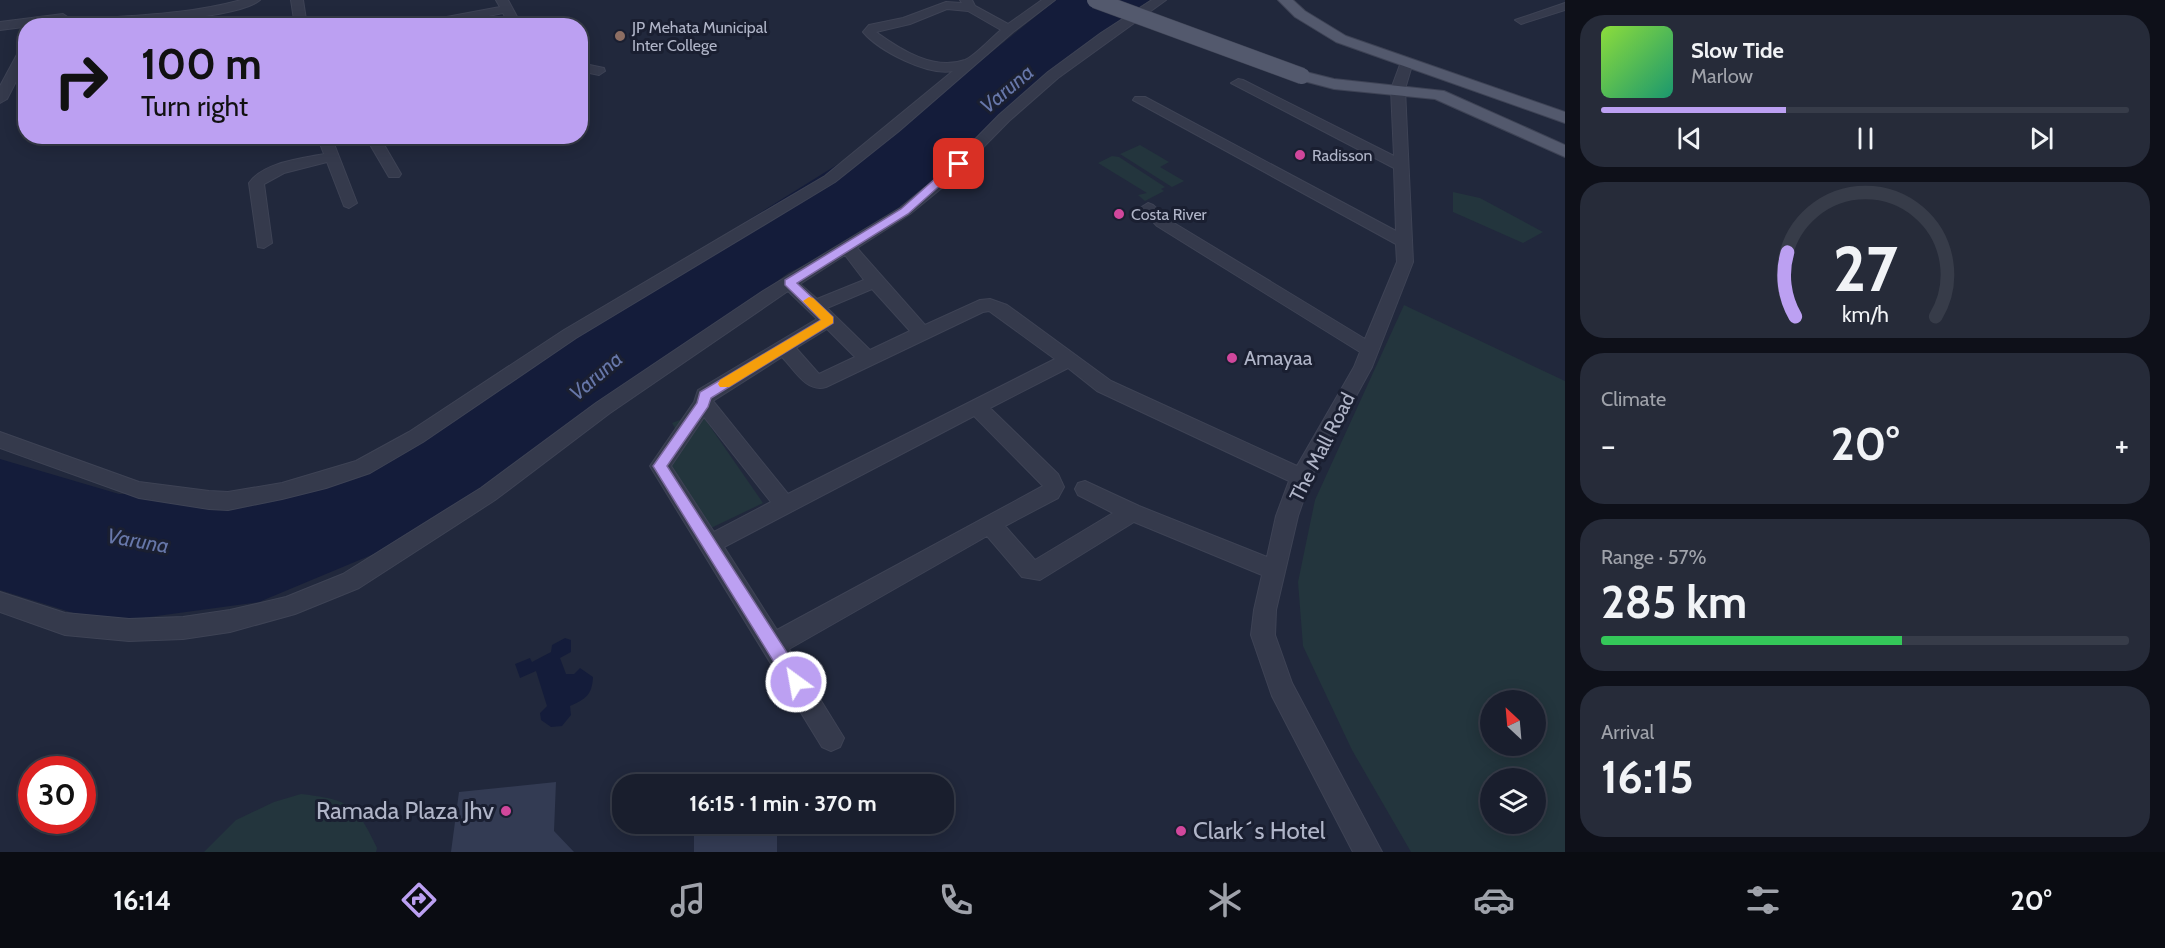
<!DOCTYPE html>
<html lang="en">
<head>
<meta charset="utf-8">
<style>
  :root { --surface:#191e2d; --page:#262b39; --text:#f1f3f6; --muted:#9fa2aa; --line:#373c49; --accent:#bca0f2 }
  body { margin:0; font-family:Cabin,sans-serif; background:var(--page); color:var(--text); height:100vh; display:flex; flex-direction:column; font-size:22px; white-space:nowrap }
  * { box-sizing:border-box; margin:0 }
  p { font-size:20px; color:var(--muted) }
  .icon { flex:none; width:33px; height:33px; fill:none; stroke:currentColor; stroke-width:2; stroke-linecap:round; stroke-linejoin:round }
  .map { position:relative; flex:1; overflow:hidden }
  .panel { display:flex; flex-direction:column; gap:15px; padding:15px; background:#0e1019; width:600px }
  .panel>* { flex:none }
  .banner { position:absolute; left:18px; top:18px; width:570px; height:126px; border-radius:24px; box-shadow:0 3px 15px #0003,0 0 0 2px var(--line); background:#bca0f2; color:#111; overflow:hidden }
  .needle { width:39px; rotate:334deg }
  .tools { position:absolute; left:1480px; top:690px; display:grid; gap:12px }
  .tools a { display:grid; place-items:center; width:66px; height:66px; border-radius:50%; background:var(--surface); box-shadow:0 3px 15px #0003,0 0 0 2px var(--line); font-size:30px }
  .speed { position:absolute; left:18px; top:756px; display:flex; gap:12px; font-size:30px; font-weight:700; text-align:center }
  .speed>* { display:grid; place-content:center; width:78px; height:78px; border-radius:50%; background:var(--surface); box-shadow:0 3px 15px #0003,0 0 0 2px var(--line); line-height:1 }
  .speed .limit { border:9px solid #d22; background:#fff; color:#111 }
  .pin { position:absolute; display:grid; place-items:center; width:51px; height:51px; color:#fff; margin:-26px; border-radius:12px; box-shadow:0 3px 9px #0006 }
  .me { position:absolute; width:66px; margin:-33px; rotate:328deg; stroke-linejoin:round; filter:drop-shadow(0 0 4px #0008) }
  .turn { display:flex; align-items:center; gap:21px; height:126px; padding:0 24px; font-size:27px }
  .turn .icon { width:78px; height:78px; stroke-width:2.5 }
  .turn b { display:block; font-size:42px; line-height:51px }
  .big { font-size:45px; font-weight:700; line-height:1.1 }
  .panel .card { flex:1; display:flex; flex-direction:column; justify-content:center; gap:9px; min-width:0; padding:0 21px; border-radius:24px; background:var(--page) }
  .panel .dial { align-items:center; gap:0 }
  .dial svg { height:156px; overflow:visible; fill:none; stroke:var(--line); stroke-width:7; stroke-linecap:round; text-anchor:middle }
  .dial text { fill:var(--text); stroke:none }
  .song { display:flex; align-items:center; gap:18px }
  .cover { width:72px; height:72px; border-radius:9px; background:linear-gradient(135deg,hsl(90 70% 55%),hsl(160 70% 35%)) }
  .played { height:6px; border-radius:3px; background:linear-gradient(90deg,var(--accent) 35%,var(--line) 35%) }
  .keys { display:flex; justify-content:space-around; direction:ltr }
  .heat { display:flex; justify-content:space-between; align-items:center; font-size:33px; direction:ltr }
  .charge { height:9px; border-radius:4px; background:linear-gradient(90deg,#34c759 57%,var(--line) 0) }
  .trip { position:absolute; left:612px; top:774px; width:342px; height:60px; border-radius:24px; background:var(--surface); box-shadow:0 3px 15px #0003,0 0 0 2px var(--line); font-weight:700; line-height:60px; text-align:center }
  .tab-bar { display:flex; height:96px; justify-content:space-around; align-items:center; background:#0a0c12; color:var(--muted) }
  .tab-bar .icon { width:42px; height:42px }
  .tab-bar .current { color:var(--accent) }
  .tab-bar b { font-size:27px; color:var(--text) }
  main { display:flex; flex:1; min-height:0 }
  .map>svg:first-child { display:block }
  .green { fill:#23353d; fill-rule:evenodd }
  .water { fill:#141c3a }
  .building { fill:#333b53 }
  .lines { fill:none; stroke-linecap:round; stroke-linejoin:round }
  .minor-casing { stroke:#3e4355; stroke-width:2 }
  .major-casing { stroke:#3e4355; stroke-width:2 }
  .minor { fill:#353a4c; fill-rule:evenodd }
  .major { fill:#53596d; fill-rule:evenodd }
  .major-bridge-casing { stroke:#3e4355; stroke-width:17; stroke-linecap:butt }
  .major-bridge { stroke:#53596d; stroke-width:16 }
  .route { fill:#bca0f2; stroke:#7a689d; stroke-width:1.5 }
  .slow { fill:#f59e0b }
  .education-dot { fill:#8d6e63; stroke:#1a1f31; stroke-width:2 }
  .hotel-dot { fill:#d1479c; stroke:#1a1f31; stroke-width:2 }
  .labels { text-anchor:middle; stroke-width:6; stroke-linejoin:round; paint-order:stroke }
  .far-poi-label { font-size:16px; fill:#b0b5c8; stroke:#1a1f31; text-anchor:start }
  .poi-label { font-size:20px; fill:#b0b5c8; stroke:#1a1f31; text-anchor:start }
  .street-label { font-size:20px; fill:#b0b5c8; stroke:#1a1f31 }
  .water-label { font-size:21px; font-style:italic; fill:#6777a9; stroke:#1a1f31 }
  .near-poi-label { font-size:24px; fill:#b0b5c8; stroke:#1a1f31; text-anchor:end }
</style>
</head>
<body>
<main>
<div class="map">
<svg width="1565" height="852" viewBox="0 0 1565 852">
  <rect width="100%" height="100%" fill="#21283c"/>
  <g class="green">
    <polygon points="1140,145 1169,162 1160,167 1184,181 1172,187 1120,154"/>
    <polygon points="1112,156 1119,157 1165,187 1161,189 1164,191 1145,201 1138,195 1147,193 1098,163"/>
    <polygon points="1453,192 1480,198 1543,232 1523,243 1453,212"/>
    <path d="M 1404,305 L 1565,381 L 1565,852 L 1411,852 L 1352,750 L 1303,646 L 1298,582 L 1315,500 ZM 1536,700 L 1536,746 L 1491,746 L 1491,700 ZM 1536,778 L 1536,824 L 1491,824 L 1491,778 Z"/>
    <polygon points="700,412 763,503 709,529 665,458 679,435 672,423"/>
    <path d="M 301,794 C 350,800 356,804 377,848 L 376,852 L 204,852 L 236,820 L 274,802 Z"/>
  </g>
  <g class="water">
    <polygon points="1056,0 1150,0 1110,27 1013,105 918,196 847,244 788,273 476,507 381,551 259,602 105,623 0,590 0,459 119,494 279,496 374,469 553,342 904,123"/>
    <path d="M 565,638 L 571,640 L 571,652 L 560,658 L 566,674 L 574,674 L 580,668 L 593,677 C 592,695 586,699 570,706 L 571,715 L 562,726 L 551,727 L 541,720 L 540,713 L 547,706 L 536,671 L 520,678 L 515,664 L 530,658 L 532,662 L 551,652 L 552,645 Z"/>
  </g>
  <g class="building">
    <polygon points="556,782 554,831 574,852 451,852 459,792"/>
    <polygon points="777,826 777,852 694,852 694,836"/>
  </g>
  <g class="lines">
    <defs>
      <g id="minor">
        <path d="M 241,0 L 260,0 C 234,22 84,26 45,26 L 47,24 L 0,30 L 0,22 L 63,14 L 69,18 L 66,21 C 124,15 184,16 241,0 Z"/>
        <polygon points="291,0 303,0 307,26 295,26"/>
        <polygon points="496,0 508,0 522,26 510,26 503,13 441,26 414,26 420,22 500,7"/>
        <path d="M 960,0 L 972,0 L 975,6 L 1008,24 L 1042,0 L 1055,0 L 1013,32 L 899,131 L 835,182 L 576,338 L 423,442 L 370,473 L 326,488 L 282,499 L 228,510 L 209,509 L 139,498 L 0,448 L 0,432 L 139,482 L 209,491 L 228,492 L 282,483 L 356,461 L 409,432 L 564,330 L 825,176 L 953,71 C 928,76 879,51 863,32 L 869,25 L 903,18 L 946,2 L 962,3 ZM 947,9 L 968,11 L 1001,30 C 992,37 975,56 965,60 C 934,71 901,50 876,32 L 910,24 Z"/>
        <path d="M 1152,0 L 1166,0 L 1058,78 L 1009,121 L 949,182 L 910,214 L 857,248 L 925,325 L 980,300 L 990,299 L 1007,305 L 1111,381 L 1297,466 L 1354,367 L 1360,352 L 1157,226 L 1140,208 L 1148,203 L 1153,205 L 1169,220 L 1365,339 L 1397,262 L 1396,244 L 1133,100 L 1135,97 L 1145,97 L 1396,231 L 1394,168 L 1231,83 L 1238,79 L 1243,80 L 1394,156 L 1391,89 L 1401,62 L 1403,59 L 1411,59 L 1413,62 L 1405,89 L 1413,262 L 1372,367 L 1311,478 L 1298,516 L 1276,610 L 1275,635 L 1292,683 L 1382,852 L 1353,852 L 1272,696 L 1251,635 L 1254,610 L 1262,575 L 1134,522 L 1040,580 L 1022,577 L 987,536 L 789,649 L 844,738 L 840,747 L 831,751 L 822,747 L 650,466 L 694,402 L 698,390 L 817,319 L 788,291 L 610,413 L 495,500 L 359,588 L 295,614 L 230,632 L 183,639 L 129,641 L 65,635 L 0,612 L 0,592 L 65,613 L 129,619 L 183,617 L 230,610 L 286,597 L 343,574 L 481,488 L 596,403 L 763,291 L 900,208 L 939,176 L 999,115 L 1048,72 L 1101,33 ZM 845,255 L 864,280 L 817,299 L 800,284 ZM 872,289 L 910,331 L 870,350 L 827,308 ZM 989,311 L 1055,359 L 788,494 L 713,401 L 782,357 C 794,369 806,393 826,387 L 983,312 ZM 827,329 L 855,357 L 819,374 L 796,348 ZM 1068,368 L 1097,391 L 1289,481 L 1276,516 L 1267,557 L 1139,506 L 1085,481 L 1078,483 L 1075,489 L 1078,495 L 1113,513 L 1035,560 L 1005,526 L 1058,498 L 1064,487 L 1058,474 L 990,408 ZM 974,416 L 1043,486 L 777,630 L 724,547 ZM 704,417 L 771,502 L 714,532 L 671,466 Z"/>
        <polygon points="1565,3 1565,10 1521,24 1515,20"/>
        <polygon points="26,45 26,62 7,99 0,103 0,86 20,49"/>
        <polygon points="580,63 604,68 605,71 599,75 580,71"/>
        <path d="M 317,136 L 331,136 L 357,203 L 349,208 L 344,206 L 327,162 L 284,173 L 264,184 L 272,243 L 264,248 L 258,247 L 249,183 C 264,162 300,159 324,154 Z"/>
        <polygon points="365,136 379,136 401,174 399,177 389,177"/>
      </g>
      <g id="major">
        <polygon points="1278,0 1293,0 1305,11 1346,36 1565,112 1565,123 1336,42 1295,17"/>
        <polygon points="1302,71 1334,79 1444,91 1565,145 1565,157 1435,99 1334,89 1296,79 1294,76"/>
      </g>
    </defs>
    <use href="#minor" class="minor-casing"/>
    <use href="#major" class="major-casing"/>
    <use href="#minor" class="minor"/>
    <use href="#major" class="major"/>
    <defs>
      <polyline id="major-bridge" points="1095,0 1302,76"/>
    </defs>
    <use href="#major-bridge" class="major-bridge-casing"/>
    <use href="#major-bridge" class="major-bridge"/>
  </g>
  <polygon class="route" points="955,161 964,164 908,214 797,283 833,317 833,323 711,398 708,407 667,466 802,676 805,682 802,688 796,690 790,688 653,466 697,403 700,392 821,320 785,285 785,280 901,209"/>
  <polygon class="slow" points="809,297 813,298 833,317 833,323 729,387 720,387 718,384 720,380 821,320 803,301"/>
  <circle class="education-dot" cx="620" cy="36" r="6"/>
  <g class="hotel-dot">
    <circle cx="1300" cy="155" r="6"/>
    <circle cx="1119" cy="214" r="6"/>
    <circle cx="1232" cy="358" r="6"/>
    <circle cx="506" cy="811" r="6"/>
    <circle cx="1181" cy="831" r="6"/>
  </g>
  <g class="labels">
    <g class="far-poi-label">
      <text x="632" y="33">JP Mehata Municipal<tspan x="632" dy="18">Inter College</tspan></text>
      <text x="1312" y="161">Radisson</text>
      <text x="1131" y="220">Costa River</text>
    </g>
    <g class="poi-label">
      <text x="1244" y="365">Amayaa</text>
    </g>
    <g class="street-label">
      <text transform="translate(1322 447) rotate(-63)" y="7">The Mall Road</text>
    </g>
    <g class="water-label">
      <text transform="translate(1007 89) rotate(-40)" y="7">Varuna</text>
      <text transform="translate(596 376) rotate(-41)" y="7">Varuna</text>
      <text transform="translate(138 541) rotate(10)" y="7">Varuna</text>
    </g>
    <g class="near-poi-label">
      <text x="494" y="819">Ramada Plaza Jhv</text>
      <text x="1193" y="839" text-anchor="start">Clark´s Hotel</text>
    </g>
  </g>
</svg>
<div class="tools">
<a><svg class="needle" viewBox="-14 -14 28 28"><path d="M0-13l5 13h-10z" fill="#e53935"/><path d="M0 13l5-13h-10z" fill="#9fa2aa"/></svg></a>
<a><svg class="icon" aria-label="layers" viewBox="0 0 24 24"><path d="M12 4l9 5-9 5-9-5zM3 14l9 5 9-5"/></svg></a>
</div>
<div class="speed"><div class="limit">30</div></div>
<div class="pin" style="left:959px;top:164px;background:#d93025"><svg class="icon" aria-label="arrive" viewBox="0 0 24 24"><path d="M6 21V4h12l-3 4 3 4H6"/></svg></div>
<svg class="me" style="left:796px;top:682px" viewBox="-20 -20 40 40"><circle r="17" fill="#bca0f2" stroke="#fff" stroke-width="3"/><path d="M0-11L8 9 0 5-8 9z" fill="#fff"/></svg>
<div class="trip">16:15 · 1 min · 370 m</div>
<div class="banner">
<div class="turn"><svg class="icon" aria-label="right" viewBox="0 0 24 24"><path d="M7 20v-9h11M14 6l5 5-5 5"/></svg><div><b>100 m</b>Turn right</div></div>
</div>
</div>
<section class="panel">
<div class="card">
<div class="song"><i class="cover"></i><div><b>Slow Tide</b><p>Marlow</p></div></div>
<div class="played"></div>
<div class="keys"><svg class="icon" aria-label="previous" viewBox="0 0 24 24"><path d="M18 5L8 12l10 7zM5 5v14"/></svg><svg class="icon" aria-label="pause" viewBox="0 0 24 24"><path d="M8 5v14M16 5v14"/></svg><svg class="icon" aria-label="next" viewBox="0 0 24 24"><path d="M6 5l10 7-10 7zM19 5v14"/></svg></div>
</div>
<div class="card dial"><svg viewBox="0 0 100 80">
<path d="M14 69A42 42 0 1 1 86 69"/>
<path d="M14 69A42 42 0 0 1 10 36" stroke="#bca0f2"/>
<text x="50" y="56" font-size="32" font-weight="700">27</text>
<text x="50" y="72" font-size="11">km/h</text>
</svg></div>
<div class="card"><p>Climate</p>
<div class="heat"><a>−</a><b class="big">20°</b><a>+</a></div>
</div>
<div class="card"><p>Range · 57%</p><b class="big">285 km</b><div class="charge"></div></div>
<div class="card"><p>Arrival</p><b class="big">16:15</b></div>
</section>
</main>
<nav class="tab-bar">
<b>16:14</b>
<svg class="icon current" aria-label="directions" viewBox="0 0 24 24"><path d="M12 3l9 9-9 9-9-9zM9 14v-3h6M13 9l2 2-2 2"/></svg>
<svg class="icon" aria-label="music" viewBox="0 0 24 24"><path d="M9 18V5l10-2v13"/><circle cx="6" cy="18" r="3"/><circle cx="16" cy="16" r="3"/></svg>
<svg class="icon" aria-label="phone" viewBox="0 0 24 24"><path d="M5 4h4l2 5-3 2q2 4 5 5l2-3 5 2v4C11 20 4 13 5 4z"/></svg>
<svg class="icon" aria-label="climate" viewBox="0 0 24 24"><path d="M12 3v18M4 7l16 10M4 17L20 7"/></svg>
<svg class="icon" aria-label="car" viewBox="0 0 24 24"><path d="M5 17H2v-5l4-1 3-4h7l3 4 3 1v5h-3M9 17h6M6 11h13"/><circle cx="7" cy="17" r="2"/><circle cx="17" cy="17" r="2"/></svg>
<svg class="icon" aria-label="filters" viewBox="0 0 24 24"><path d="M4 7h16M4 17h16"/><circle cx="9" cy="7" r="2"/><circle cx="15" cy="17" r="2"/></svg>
<b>20°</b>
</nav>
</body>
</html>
